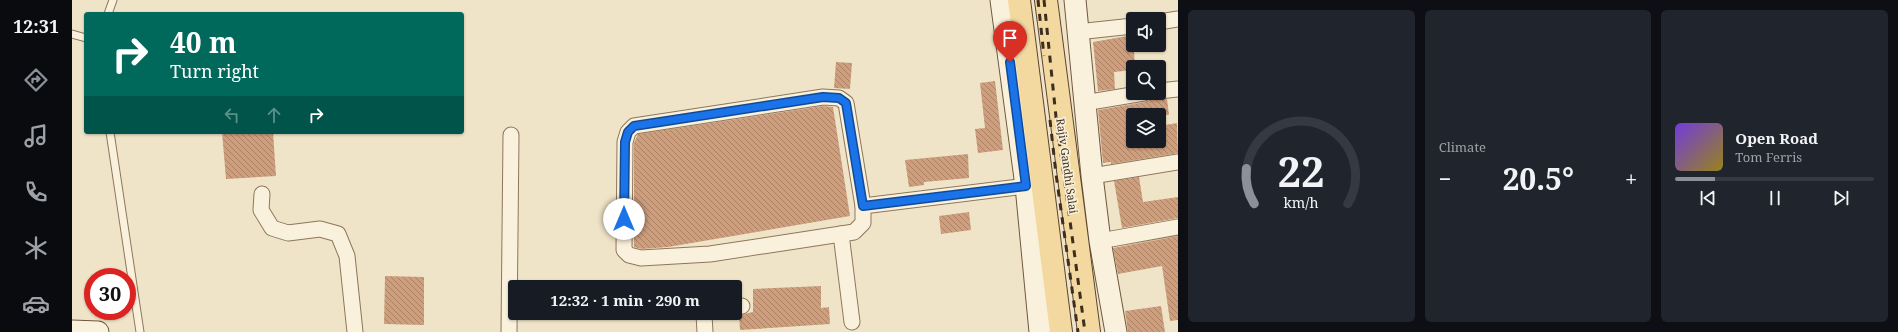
<!DOCTYPE html>
<html lang="en">
<head>
<meta charset="utf-8">
<style>
  :root { --surface:#171b24; --page:#20242c; --text:#f1f3f6; --muted:#9ea1a6; --line:#363941; --accent:#8c9099 }
  body { margin:0; font-family:"Noto Serif",serif; background:var(--page); color:var(--text); height:100vh; display:flex; flex-direction:column; font-size:15px; white-space:nowrap }
  * { box-sizing:border-box; margin:0 }
  p { font-size:13px; color:var(--muted) }
  .icon { flex:none; width:22px; height:22px; fill:none; stroke:currentColor; stroke-width:2; stroke-linecap:round; stroke-linejoin:round }
  .map { position:relative; flex:1; overflow:hidden }
  .sheet { display:flex; flex-direction:column; gap:10px; padding:10px; background:#0d0f14; width:720px }
  .sheet>* { flex:none }
  .guide { position:absolute; left:12px; top:12px; width:380px; height:122px; border-radius:4px; box-shadow:0 1px 3px #0004; background:#00695c; color:#fff; overflow:hidden }
  .tools { position:absolute; left:1054px; top:12px; display:grid; gap:8px }
  .tools a { display:grid; place-items:center; width:40px; height:40px; border-radius:4px; background:var(--surface); box-shadow:0 1px 3px #0004; font-size:20px }
  .speed { position:absolute; left:12px; top:268px; display:flex; gap:8px; font-size:20px; font-weight:700; text-align:center }
  .speed>* { display:grid; place-content:center; width:52px; height:52px; border-radius:50%; background:var(--surface); box-shadow:0 1px 3px #0004; line-height:1 }
  .speed .limit { border:6px solid #d22; background:#fff; color:#111 }
  .pin { position:absolute; display:grid; place-items:center; width:34px; height:34px; color:#fff; margin:-41px -17px; border-radius:50% 50% 50% 0; rotate:-45deg; box-shadow:0 0 4px #0007 }
  .pin .icon { rotate:45deg }
  .me { position:absolute; width:44px; margin:-22px; rotate:0deg; stroke-linejoin:round; filter:drop-shadow(0 0 3px #0008) }
  .turn { display:flex; align-items:center; gap:14px; height:84px; padding:0 20px; font-size:18px }
  .turn .icon { width:52px; height:52px; stroke-width:2.5 }
  .turn b { display:block; font-size:28px; line-height:34px }
  .lanes { display:flex; align-items:center; height:38px; padding:0 20px; background:#0003; justify-content:center; gap:20px; direction:ltr }
  .lanes .off { opacity:.35 }
  .big { font-size:30px; font-weight:700; line-height:1.1 }
  .sheet .tile { flex:1; display:flex; flex-direction:column; justify-content:center; gap:6px; min-width:0; padding:0 14px; border-radius:6px; background:var(--page) }
  .sheet .dial { align-items:center; gap:0 }
  .dial svg { height:104px; overflow:visible; fill:none; stroke:var(--line); stroke-width:7; stroke-linecap:round; text-anchor:middle }
  .dial text { fill:var(--text); stroke:none }
  .song { display:flex; align-items:center; gap:12px }
  .cover { width:48px; height:48px; border-radius:6px; background:linear-gradient(135deg,hsl(260 70% 55%),hsl(50 70% 35%)) }
  .played { height:4px; border-radius:2px; background:linear-gradient(90deg,var(--accent) 20%,var(--line) 20%) }
  .keys { display:flex; justify-content:space-around; direction:ltr }
  .heat { display:flex; justify-content:space-between; align-items:center; font-size:22px; direction:ltr }
  .sheet .tiles { flex:1; display:grid; gap:10px; grid-template-columns:repeat(3,1fr) }
  .trip { position:absolute; left:436px; top:280px; width:234px; height:40px; border-radius:4px; background:var(--surface); box-shadow:0 1px 3px #0004; font-weight:700; line-height:40px; text-align:center }
  main { display:flex; flex:1; min-height:0 }
  .menu { display:flex; flex-direction:column; width:72px; justify-content:space-around; align-items:center; background:#090b0e; color:var(--muted) }
  .menu .icon { width:28px; height:28px }
  .menu .selected { color:var(--accent) }
  .menu b { font-size:18px; color:var(--text) }
  .map>svg:first-child { display:block }
  .building { fill:url(#building-back-hatch) }
  .lines { fill:none; stroke-linecap:round; stroke-linejoin:round }
  .lane-casing { stroke:#8d765c; stroke-width:9 }
  .street-casing { stroke:#8d765c; stroke-width:17 }
  .secondary-casing { stroke:#6f573f; stroke-width:23 }
  .primary-casing { stroke:#5b4430; stroke-width:24 }
  .lane { stroke:#faf1dc; stroke-width:7 }
  .street { stroke:#faf1dc; stroke-width:15 }
  .secondary { stroke:#faf1dc; stroke-width:21 }
  .primary { stroke:#f3d9a0; stroke-width:22 }
  .rail { stroke:#3d2e20; stroke-width:3; stroke-dasharray:7 7; stroke-linecap:butt }
  .route-casing { stroke:#114b97; stroke-width:10 }
  .route { stroke:#1a73e8; stroke-width:7 }
  .labels { text-anchor:middle; stroke-width:3.5; stroke-linejoin:round; paint-order:stroke }
  .street-label { font-size:11px; fill:#3d2e20; stroke:#f7eed8 }
</style>
</head>
<body>
<main>
<nav class="menu">
<b>12:31</b>
<svg class="icon selected" aria-label="directions" viewBox="0 0 24 24"><path d="M12 3l9 9-9 9-9-9zM9 14v-3h6M13 9l2 2-2 2"/></svg>
<svg class="icon" aria-label="music" viewBox="0 0 24 24"><path d="M9 18V5l10-2v13"/><circle cx="6" cy="18" r="3"/><circle cx="16" cy="16" r="3"/></svg>
<svg class="icon" aria-label="phone" viewBox="0 0 24 24"><path d="M5 4h4l2 5-3 2q2 4 5 5l2-3 5 2v4C11 20 4 13 5 4z"/></svg>
<svg class="icon" aria-label="climate" viewBox="0 0 24 24"><path d="M12 3v18M4 7l16 10M4 17L20 7"/></svg>
<svg class="icon" aria-label="car" viewBox="0 0 24 24"><path d="M5 17H2v-5l4-1 3-4h7l3 4 3 1v5h-3M9 17h6M6 11h13"/><circle cx="7" cy="17" r="2"/><circle cx="17" cy="17" r="2"/></svg>
</nav>
<div class="map">
<svg width="1106" height="332" viewBox="0 0 1106 332">
  <defs>
    <pattern id="building-back-hatch" width="6" height="6" patternUnits="userSpaceOnUse"><rect width="6" height="6" fill="#cf9f7d"/><path d="M-1 5l2 2M0 0l6 6M5-1l2 2" fill="none" stroke="#a98266"/></pattern>
  </defs>
  <rect width="100%" height="100%" fill="#f0e4c8"/>
  <g class="building">
    <polygon points="1061,35 1063,67 1061,67 1061,70 1042,72 1043,89 1026,91 1021,42"/>
    <polygon points="764,62 780,63 778,89 762,88"/>
    <polygon points="923,81 931,150 906,153 903,129 913,128 908,83"/>
    <polygon points="1082,98 1088,100 1095,99 1097,115 1061,115 1061,141 1087,141 1087,126 1105,123 1106,153 1039,164 1039,162 1031,163 1026,110 1073,102"/>
    <polygon points="751,106 761,107 778,216 596,247 570,249 562,247 562,143 566,134"/>
    <polygon points="150,132 201,132 204,176 154,179"/>
    <polygon points="896,154 897,178 852,182 852,185 837,187 833,160"/>
    <polygon points="1067,177 1071,202 1106,197 1106,218 1050,228 1042,181"/>
    <polygon points="897,212 899,230 869,234 867,216"/>
    <polygon points="1106,236 1106,320 1098,321 1090,266 1046,274 1041,248"/>
    <polygon points="313,276 352,277 352,325 312,324"/>
    <polygon points="749,286 749,308 757,307 758,324 668,330 667,315 681,312 681,289"/>
    <polygon points="1089,306 1093,332 1056,332 1053,311"/>
  </g>
  <g class="lines">
    <defs>
      <g id="lane">
        <polyline points="36,14 41,0"/>
        <polyline points="0,34 14,38"/>
        <polyline points="38,132 68,332"/>
      </g>
      <g id="street">
        <polyline points="1087,22 1106,19"/>
        <polyline points="1005,32 1061,26"/>
        <polyline points="1087,91 1106,89"/>
        <polygon points="751,97 767,98 774,103 791,206 791,223 782,232 638,254 569,258 557,255 552,250 553,142 556,132 562,126"/>
        <polyline points="1012,103 1072,93"/>
        <polyline points="1020,176 1106,162"/>
        <polyline points="190,194 189,210 200,228 216,233 248,229 266,234 275,256 283,332"/>
        <polyline points="791,206 954,186"/>
        <polyline points="769,234 780,322"/>
        <polyline points="1028,241 1106,227"/>
        <polyline points="663,307 670,306"/>
        <polyline points="437,332 439,135"/>
        <polyline points="633,332 632,315 636,313"/>
      </g>
      <g id="secondary">
        <polyline points="929,0 954,186 968,332"/>
        <polyline points="1003,0 1020,176 1028,241 1044,332"/>
        <polyline points="0,331 26,332"/>
      </g>
      <g id="primary">
        <polyline points="947,0 989,332"/>
        <polyline points="974,0 1017,332"/>
      </g>
    </defs>
    <use href="#lane" class="lane-casing"/>
    <use href="#street" class="street-casing"/>
    <use href="#secondary" class="secondary-casing"/>
    <use href="#primary" class="primary-casing"/>
    <use href="#lane" class="lane"/>
    <use href="#street" class="street"/>
    <use href="#secondary" class="secondary"/>
    <use href="#primary" class="primary"/>
    <g class="rail">
      <polyline points="966,0 972,56"/>
      <polyline points="972,0 984,117 1013,332"/>
      <polyline points="978,120 984,174 1006,332"/>
    </g>
  </g>
  <g class="lines">
    <defs>
      <polyline id="route" points="552,219 553,142 556,132 562,126 751,97 767,98 774,103 791,206 954,186 938,62"/>
    </defs>
    <use href="#route" class="route-casing"/>
    <use href="#route" class="route"/>
  </g>
  <g class="labels">
    <g class="street-label">
      <text transform="translate(995 166) rotate(82)" y="4">Rajiv Gandhi Salai</text>
    </g>
  </g>
</svg>
<div class="tools">
<a><svg class="icon" aria-label="sound" viewBox="0 0 24 24"><path d="M4 9h4l5-4v14l-5-4H4zM17 9q2 3 0 6"/></svg></a>
<a><svg class="icon" aria-label="search" viewBox="0 0 24 24"><circle cx="10" cy="10" r="6"/><path d="M15 15l6 6"/></svg></a>
<a><svg class="icon" aria-label="layers" viewBox="0 0 24 24"><path d="M12 4l9 5-9 5-9-5zM3 14l9 5 9-5"/></svg></a>
</div>
<div class="speed"><div class="limit">30</div></div>
<div class="pin" style="left:938px;top:62px;background:#d93025"><svg class="icon" aria-label="arrive" viewBox="0 0 24 24"><path d="M6 21V4h12l-3 4 3 4H6"/></svg></div>
<svg class="me" style="left:552px;top:219px" viewBox="-20 -20 40 40"><circle r="19" fill="#fff"/><path d="M0-13L10 11 0 6-10 11z" fill="#1a73e8"/></svg>
<div class="trip">12:32 · 1 min · 290 m</div>
<div class="guide">
<div class="turn"><svg class="icon" aria-label="right" viewBox="0 0 24 24"><path d="M7 20v-9h11M14 6l5 5-5 5"/></svg><div><b>40 m</b>Turn right</div></div>
<div class="lanes"><svg class="icon off" aria-label="left" viewBox="0 0 24 24"><path d="M17 20v-9H6M10 6l-5 5 5 5"/></svg><svg class="icon off" aria-label="ahead" viewBox="0 0 24 24"><path d="M12 20V5M6 11l6-6 6 6"/></svg><svg class="icon" aria-label="right" viewBox="0 0 24 24"><path d="M7 20v-9h11M14 6l5 5-5 5"/></svg></div>
</div>
</div>
<section class="sheet">
<div class="tiles">
<div class="tile dial"><svg viewBox="0 0 100 80">
<path d="M14 69A42 42 0 1 1 86 69"/>
<path d="M14 69A42 42 0 0 1 8 42" stroke="#8c9099"/>
<text x="50" y="56" font-size="32" font-weight="700">22</text>
<text x="50" y="72" font-size="11">km/h</text>
</svg></div>
<div class="tile"><p>Climate</p>
<div class="heat"><a>−</a><b class="big">20.5°</b><a>+</a></div>
</div>
<div class="tile">
<div class="song"><i class="cover"></i><div><b>Open Road</b><p>Tom Ferris</p></div></div>
<div class="played"></div>
<div class="keys"><svg class="icon" aria-label="previous" viewBox="0 0 24 24"><path d="M18 5L8 12l10 7zM5 5v14"/></svg><svg class="icon" aria-label="pause" viewBox="0 0 24 24"><path d="M8 5v14M16 5v14"/></svg><svg class="icon" aria-label="next" viewBox="0 0 24 24"><path d="M6 5l10 7-10 7zM19 5v14"/></svg></div>
</div>
</div>
</section>
</main>
</body>
</html>
